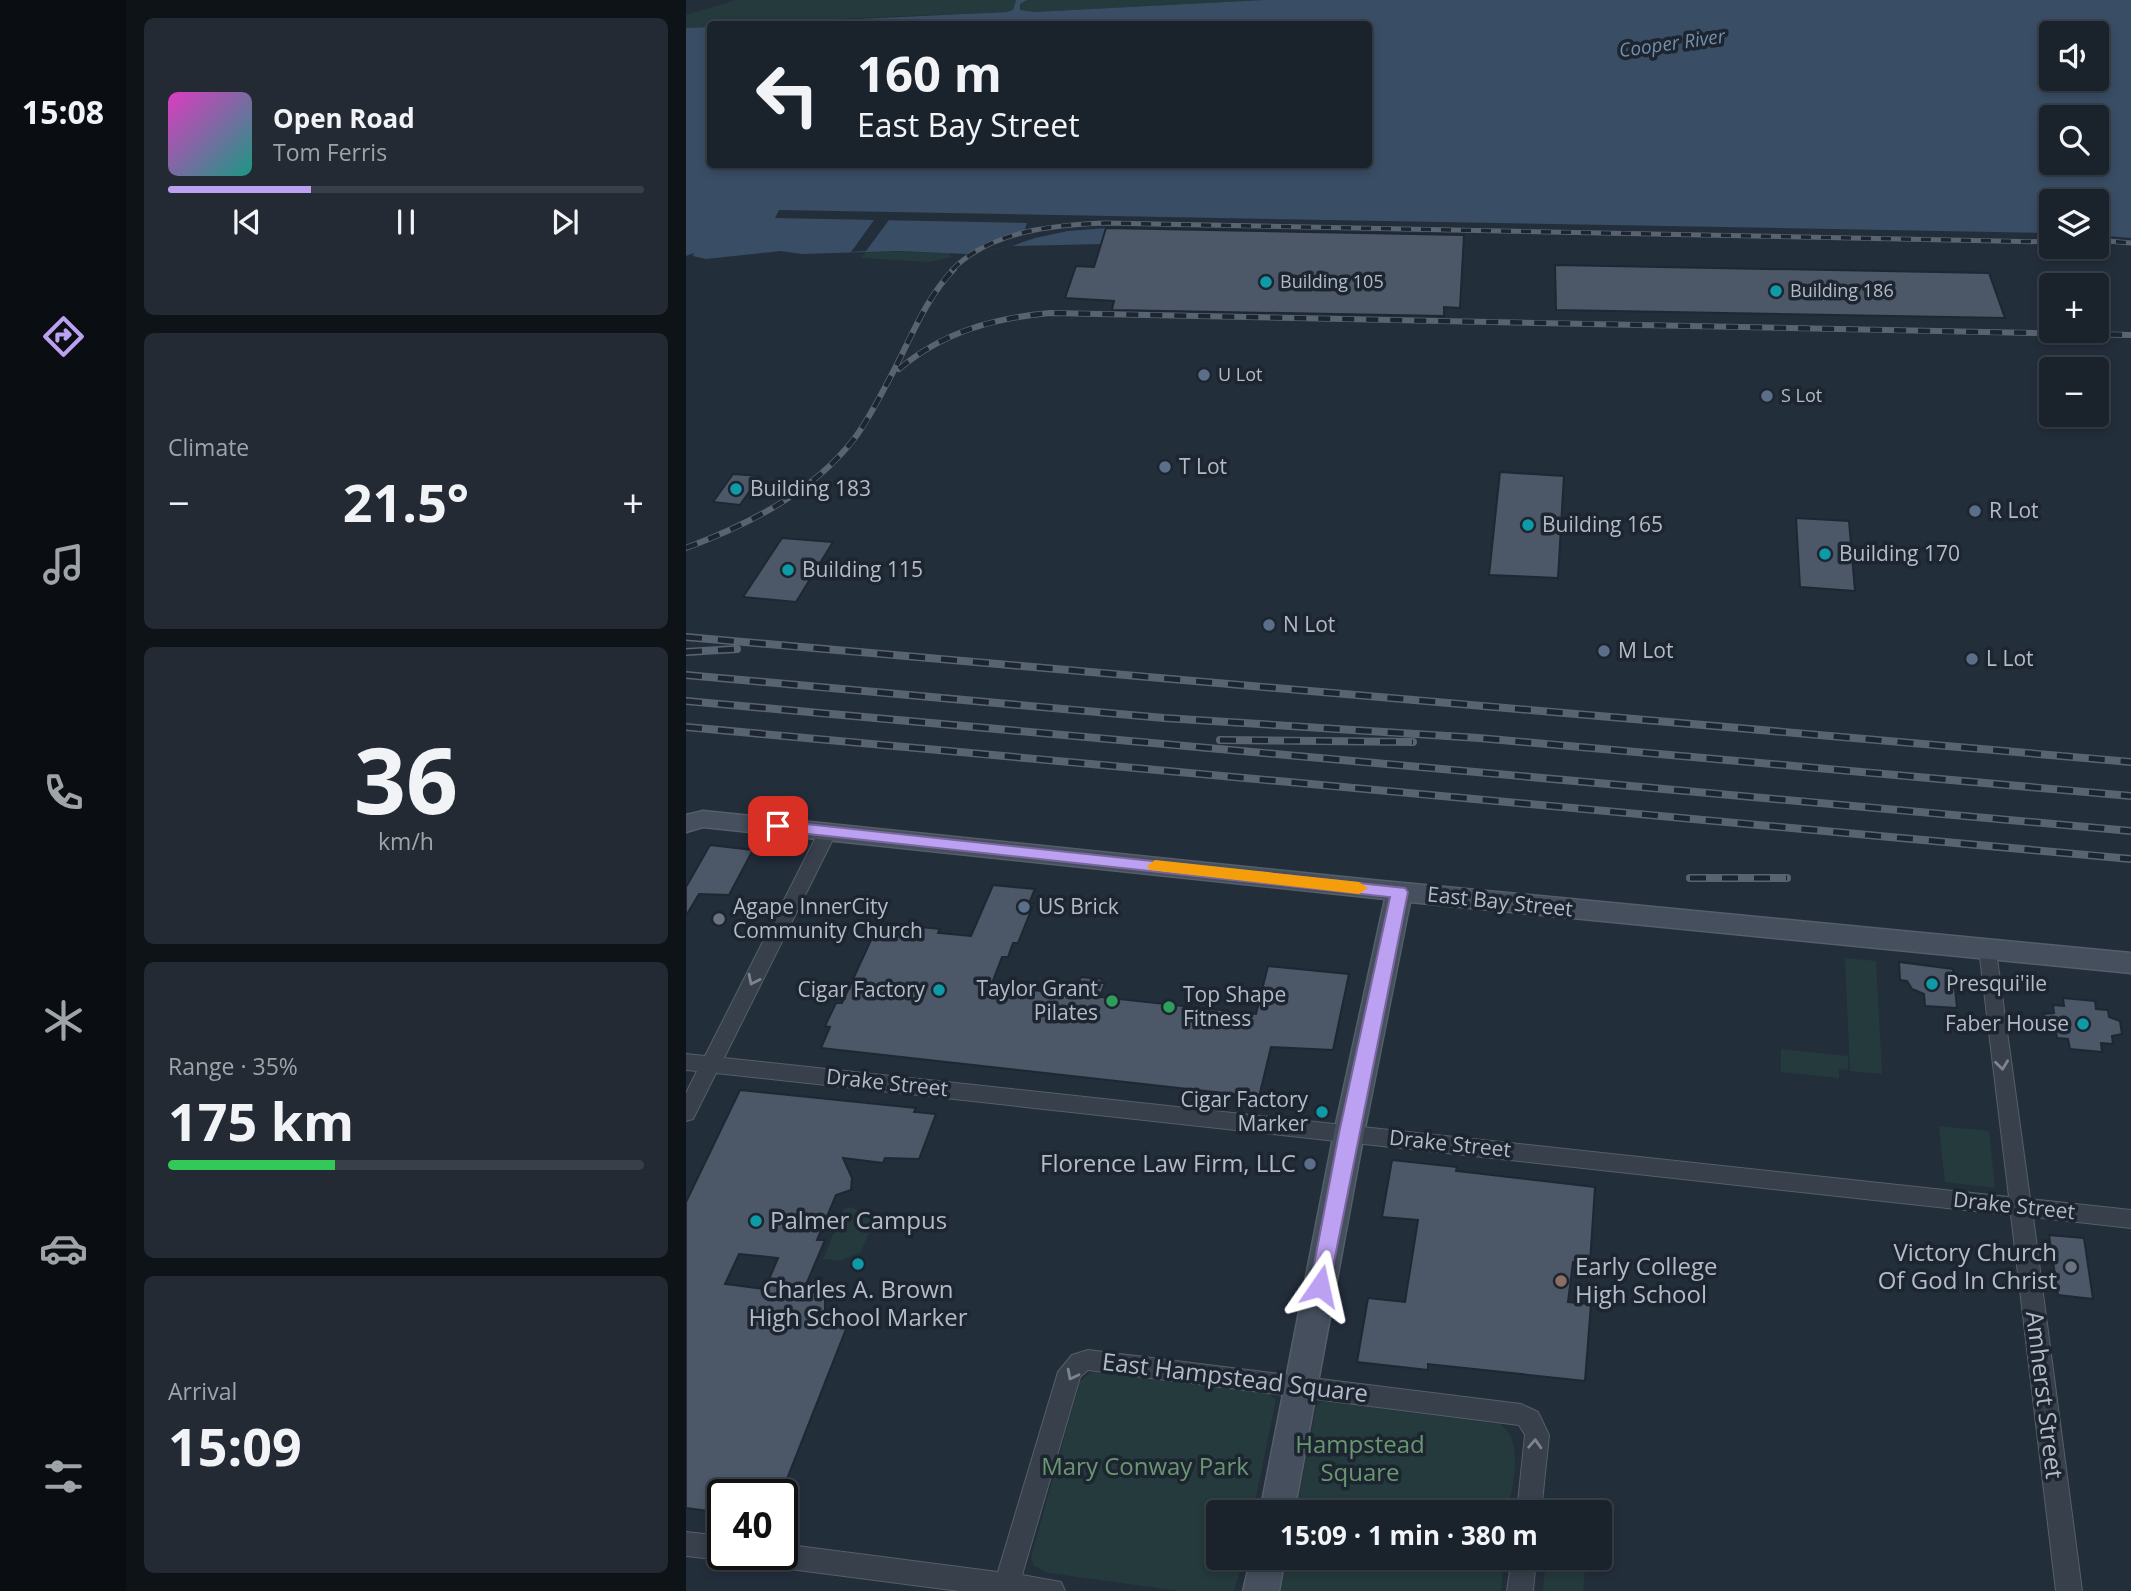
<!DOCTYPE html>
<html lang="en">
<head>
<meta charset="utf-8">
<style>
  :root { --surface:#1a222c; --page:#232a34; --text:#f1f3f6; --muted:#9fa4a9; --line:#383f48; --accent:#bca0f2 }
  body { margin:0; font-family:"Open Sans",sans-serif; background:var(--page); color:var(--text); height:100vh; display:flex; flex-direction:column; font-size:26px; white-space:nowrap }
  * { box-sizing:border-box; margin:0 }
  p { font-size:23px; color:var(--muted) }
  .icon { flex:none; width:38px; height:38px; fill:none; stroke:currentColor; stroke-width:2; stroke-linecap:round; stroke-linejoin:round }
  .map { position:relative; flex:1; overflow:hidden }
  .sheet { display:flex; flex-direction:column; gap:18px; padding:18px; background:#0e1318; width:560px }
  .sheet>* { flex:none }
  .top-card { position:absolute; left:21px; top:21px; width:665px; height:147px; border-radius:7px; box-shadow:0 4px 10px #0003,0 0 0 2px var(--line); background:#1a222c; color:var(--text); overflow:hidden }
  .controls { position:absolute; left:1353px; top:21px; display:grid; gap:14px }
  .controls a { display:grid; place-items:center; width:70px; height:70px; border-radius:7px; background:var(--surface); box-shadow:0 4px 10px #0003,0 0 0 2px var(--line); font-size:35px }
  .speed { position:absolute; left:21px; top:1479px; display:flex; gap:14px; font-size:35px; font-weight:700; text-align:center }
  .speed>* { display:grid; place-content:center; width:91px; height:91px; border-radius:50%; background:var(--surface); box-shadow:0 4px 10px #0003,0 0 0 2px var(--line); line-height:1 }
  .speed .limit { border:4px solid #111; border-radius:10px; background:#fff; color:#111 }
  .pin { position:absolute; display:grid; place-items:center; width:60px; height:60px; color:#fff; margin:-30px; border-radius:14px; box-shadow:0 4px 10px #0006 }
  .me { position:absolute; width:77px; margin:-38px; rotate:11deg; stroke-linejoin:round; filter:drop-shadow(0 0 5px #0008) }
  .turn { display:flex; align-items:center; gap:24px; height:147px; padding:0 35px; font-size:32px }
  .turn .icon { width:91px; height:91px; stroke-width:2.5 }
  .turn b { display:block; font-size:49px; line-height:60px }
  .big { font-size:52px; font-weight:700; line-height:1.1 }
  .sheet .widget { flex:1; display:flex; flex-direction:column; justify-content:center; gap:10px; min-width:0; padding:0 24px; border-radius:10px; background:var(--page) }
  .sheet .dial { align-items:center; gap:0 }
  .dial b { font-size:91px; line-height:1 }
  .song { display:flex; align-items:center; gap:21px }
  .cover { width:84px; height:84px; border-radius:10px; background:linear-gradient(135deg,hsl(310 70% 55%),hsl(170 70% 35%)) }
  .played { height:7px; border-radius:4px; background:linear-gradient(90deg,var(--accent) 30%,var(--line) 30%) }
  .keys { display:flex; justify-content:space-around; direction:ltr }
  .heat { display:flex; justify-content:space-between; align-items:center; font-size:38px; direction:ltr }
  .charge { height:10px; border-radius:5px; background:linear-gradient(90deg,#34c759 35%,var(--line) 0) }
  .trip { position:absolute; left:520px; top:1500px; width:406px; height:70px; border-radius:7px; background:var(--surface); box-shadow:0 4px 10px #0003,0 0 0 2px var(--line); font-weight:700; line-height:70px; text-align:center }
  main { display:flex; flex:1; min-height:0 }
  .dock { display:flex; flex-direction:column; width:126px; justify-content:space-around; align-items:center; background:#0a0e12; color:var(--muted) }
  .dock .icon { width:49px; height:49px }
  .dock .current { color:var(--accent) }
  .dock b { font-size:32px; color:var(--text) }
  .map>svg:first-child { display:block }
  .green { fill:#253a3c }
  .water { fill:#394d64; fill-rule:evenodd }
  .pier { fill:#232e3b }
  .building { fill:#4c5867; stroke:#1e2732; stroke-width:2; fill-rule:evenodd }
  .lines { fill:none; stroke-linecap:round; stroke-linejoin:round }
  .street-casing { stroke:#555e69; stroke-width:2 }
  .secondary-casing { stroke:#555e69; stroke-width:3 }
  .street { fill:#37404b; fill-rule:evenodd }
  .secondary { fill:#454f5e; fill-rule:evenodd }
  .rail-far2-casing { stroke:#596472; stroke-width:5 }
  .rail-far1-casing { stroke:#596472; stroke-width:6 }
  .rail-casing { stroke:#596472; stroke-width:8 }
  .rail-far2 { stroke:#1c2530; stroke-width:3.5; stroke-dasharray:10; stroke-linecap:butt }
  .rail-far1 { stroke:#1c2530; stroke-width:4.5; stroke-dasharray:12; stroke-linecap:butt }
  .rail { stroke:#1c2530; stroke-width:5; stroke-dasharray:16; stroke-linecap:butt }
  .oneway { stroke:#7b848f }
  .route { fill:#bca0f2; stroke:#7a689d; stroke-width:2 }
  .slow { fill:#f59e0b }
  .culture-dot { fill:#0f9aa8; stroke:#1c2530; stroke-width:2.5 }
  .service-dot { fill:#5c6f8a; stroke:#1c2530; stroke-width:2.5 }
  .worship-dot { fill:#6b7280; stroke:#1c2530; stroke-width:2.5 }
  .leisure-dot { fill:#2e9e5b; stroke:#1c2530; stroke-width:2.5 }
  .education-dot { fill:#8d6e63; stroke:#1c2530; stroke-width:2.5 }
  .labels { text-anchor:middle; stroke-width:7; stroke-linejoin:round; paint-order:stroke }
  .far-poi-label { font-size:18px; fill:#b2bbc7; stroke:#1c2530; text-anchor:start }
  .far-water-label { font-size:19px; font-style:italic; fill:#738daa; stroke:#1c2530 }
  .poi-label { font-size:21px; fill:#b2bbc7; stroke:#1c2530; text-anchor:start }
  .street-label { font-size:21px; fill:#b2bbc7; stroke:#1c2530 }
  .near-poi-label { font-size:24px; fill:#b2bbc7; stroke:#1c2530; text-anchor:end }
  .near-street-label { font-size:24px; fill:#b2bbc7; stroke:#1c2530 }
  .near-park-label { font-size:24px; fill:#6a9772; stroke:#1c2530 }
</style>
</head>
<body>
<main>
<nav class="dock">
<b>15:08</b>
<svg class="icon current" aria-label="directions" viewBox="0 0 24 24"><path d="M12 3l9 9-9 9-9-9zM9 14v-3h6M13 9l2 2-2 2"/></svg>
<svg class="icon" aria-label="music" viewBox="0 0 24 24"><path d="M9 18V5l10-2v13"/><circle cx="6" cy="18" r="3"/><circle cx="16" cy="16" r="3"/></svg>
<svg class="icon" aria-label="phone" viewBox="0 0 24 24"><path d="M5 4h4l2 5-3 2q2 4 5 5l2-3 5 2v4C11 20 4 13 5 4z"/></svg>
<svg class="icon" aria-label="climate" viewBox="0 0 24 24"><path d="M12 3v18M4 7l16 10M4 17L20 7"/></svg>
<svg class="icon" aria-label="car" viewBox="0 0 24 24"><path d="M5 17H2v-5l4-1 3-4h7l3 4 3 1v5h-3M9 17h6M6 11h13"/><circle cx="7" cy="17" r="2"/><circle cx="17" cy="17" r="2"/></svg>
<svg class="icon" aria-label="filters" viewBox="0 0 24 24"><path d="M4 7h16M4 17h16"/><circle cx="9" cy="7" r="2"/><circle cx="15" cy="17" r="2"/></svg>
</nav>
<section class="sheet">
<div class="widget">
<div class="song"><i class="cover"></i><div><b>Open Road</b><p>Tom Ferris</p></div></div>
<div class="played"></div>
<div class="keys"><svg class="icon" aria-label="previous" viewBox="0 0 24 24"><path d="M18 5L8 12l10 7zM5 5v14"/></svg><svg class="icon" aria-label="pause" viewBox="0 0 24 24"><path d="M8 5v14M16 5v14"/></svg><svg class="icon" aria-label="next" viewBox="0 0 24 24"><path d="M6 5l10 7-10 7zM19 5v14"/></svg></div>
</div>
<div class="widget"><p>Climate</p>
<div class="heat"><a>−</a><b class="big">21.5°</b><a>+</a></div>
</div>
<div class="widget dial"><b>36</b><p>km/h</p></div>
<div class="widget"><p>Range · 35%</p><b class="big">175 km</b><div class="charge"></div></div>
<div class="widget"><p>Arrival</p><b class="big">15:09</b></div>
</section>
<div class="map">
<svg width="1445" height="1591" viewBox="0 0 1445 1591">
  <rect width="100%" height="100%" fill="#232e3b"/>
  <g class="green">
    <polygon points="50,0 330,0 327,10 321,12 24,24 24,27 0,28 0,15"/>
    <polygon points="341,0 578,0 348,12 334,10 334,4"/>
    <polygon points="180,251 262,253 267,257 243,262 175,258"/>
    <polygon points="1159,958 1190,961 1196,1074 1164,1071"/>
    <polygon points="1095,1049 1162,1056 1162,1070 1153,1069 1153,1078 1095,1072"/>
    <polygon points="1253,1126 1303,1131 1309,1188 1259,1182"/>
    <polygon points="166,1207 188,1221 175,1252 154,1261 137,1259 158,1209"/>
    <polygon points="405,1372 579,1392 590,1399 567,1512 532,1512 532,1558 558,1558 548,1591 493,1591 363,1573 348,1566 345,1557 394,1381"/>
    <path d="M 636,1401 L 814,1424 C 840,1442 825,1485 823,1512 L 610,1512 L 630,1407 Z"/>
    <polygon points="601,1558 818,1558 815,1591 595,1591"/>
    <polygon points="860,1558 900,1558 897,1591 857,1591"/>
  </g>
  <path class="water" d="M 330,0 L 341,0 L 334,4 L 334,10 L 348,12 L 578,0 L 1445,0 L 1445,238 L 1411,235 L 1410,201 L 1365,201 L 1365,233 L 93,210 L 89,218 L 341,223 L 339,229 L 349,238 L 382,231 L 422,228 L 417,244 L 326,246 L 281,254 L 212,251 L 116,254 L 95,251 L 20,259 L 7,256 L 8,253 L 0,256 L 0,28 L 24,27 L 24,164 L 682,164 L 682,24 L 64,24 L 321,12 L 327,10 ZM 1365,33 L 1410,33 L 1410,79 L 1365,79 ZM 1365,117 L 1410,117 L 1410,163 L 1365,163 Z"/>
  <g class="pier">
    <polygon points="188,220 203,220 180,251 165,252"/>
    <polygon points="340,230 349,238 326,246 281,254 310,240"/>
  </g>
  <g class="building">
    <polygon points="420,228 778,235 774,308 758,307 758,316 426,310 428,301 379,298 390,266 408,267"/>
    <polygon points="869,265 1303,273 1319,318 870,310"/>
    <polygon points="814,472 878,476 872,578 803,575"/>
    <polygon points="47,474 74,476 54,505 27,502"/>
    <polygon points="1110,518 1163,521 1169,591 1114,587"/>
    <polygon points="96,538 147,542 110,602 57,597"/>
    <polygon points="24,845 67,850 43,895 13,894 0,916 0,887"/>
    <polygon points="307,885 349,889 343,903 348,903 332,943 327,943 322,957 316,957 305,986 385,994 390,980 393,981 395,977 416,979 415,983 419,983 414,997 570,1014 582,966 663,974 647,1050 585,1047 573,1097 135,1048 144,1027 139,1026 150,1003 156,1003 191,927 196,927 198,923 254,929 252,933 285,936"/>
    <polygon points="1213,962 1267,969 1271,1008 1239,1006 1238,994 1226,989 1221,981 1214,980"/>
    <polygon points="1377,998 1409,1001 1410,1009 1422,1010 1423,1017 1434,1021 1436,1034 1426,1036 1427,1044 1415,1043 1416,1052 1384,1049 1382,1039 1371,1038 1370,1031 1360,1027 1357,1014 1368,1013 1367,1005 1378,1006"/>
    <path d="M 54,1090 L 230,1108 L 228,1112 L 250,1114 L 233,1159 L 199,1158 L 197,1163 L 157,1158 L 166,1178 L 165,1190 L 150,1195 L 131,1240 L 139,1240 L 116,1294 L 139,1291 L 139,1317 L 164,1319 L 95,1494 L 37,1494 L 37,1513 L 0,1508 L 0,1202 ZM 53,1254 L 92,1258 L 79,1289 L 39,1284 Z"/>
    <polygon points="706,1160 771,1167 770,1171 909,1187 904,1263 887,1262 882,1302 905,1304 899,1381 742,1364 742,1370 671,1362 682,1298 719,1302 732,1220 696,1217"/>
    <polygon points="1363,1235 1398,1238 1407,1299 1372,1295"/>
  </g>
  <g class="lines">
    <defs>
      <g id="street">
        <polygon points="142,825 151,831 38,1058 1323,1197 1293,949 1295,944 1309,944 1344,1199 1445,1210 1445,1228 1347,1217 1396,1591 1370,1591 1325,1215 30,1073 7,1119 0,1121 0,1093 11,1071 0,1070 0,1054 19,1056 133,831"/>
        <polygon points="402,1350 835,1404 852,1412 863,1435 855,1512 831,1512 839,1435 833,1425 402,1370 394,1377 336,1575 375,1582 379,1591 273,1591 81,1566 72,1562 69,1554 96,1554 96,1544 312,1572 372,1372 386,1355"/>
        <polygon points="0,1532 37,1536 37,1554 47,1554 46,1556 37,1560 0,1556"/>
        <polygon points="826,1558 850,1558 847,1591 821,1591"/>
      </g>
      <g id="secondary">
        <polygon points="17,811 686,880 1445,953 1445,973 724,902 678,1133 608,1512 574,1512 648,1133 699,899 17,827 0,832 0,815"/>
        <polygon points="565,1558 599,1558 593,1591 557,1591"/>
      </g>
    </defs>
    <use href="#street" class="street-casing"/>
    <use href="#secondary" class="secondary-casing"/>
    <use href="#street" class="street"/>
    <use href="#secondary" class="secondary"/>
    <defs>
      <g id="rail-far2">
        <polyline points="1410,240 1445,243"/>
        <path d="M 266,270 C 304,231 367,225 419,223 L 1365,242"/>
      </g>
      <g id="rail-far1">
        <path d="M 213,369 C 257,332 308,318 364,313 L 1445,335"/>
        <path d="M 0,548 C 63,524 126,493 168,439 C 183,419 194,396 206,374 C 225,338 239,299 268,269"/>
      </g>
      <g id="rail">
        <polyline points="0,637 1445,762"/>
        <polyline points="0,652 51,649"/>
        <polyline points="0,675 478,718 793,738 1445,796"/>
        <polyline points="0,701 1445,831"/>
        <polyline points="0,727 1445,859"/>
        <polyline points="534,740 727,742"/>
        <polyline points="1004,878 1101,878"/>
      </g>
    </defs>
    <use href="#rail-far2" class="rail-far2-casing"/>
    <use href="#rail-far1" class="rail-far1-casing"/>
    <use href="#rail" class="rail-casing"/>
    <use href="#rail-far2" class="rail-far2"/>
    <use href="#rail-far1" class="rail-far1"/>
    <use href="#rail" class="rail"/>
  </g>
  <defs><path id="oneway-chevron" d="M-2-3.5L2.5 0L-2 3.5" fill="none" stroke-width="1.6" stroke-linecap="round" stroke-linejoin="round" transform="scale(1.75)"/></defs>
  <g class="oneway">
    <use href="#oneway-chevron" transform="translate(67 980) rotate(116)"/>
    <use href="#oneway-chevron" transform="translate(1316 1065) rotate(83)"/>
    <use href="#oneway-chevron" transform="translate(386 1375) rotate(117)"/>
    <use href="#oneway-chevron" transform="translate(849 1444) rotate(-87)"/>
  </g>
  <polygon class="route" points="92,821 719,888 722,892 642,1292 634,1294 627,1292 624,1286 653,1133 704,897 86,830 84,826 86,822"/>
  <polygon class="slow" points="469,860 673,882 682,888 673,894 464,870 461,866"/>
  <g class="culture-dot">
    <circle cx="580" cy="282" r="7"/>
    <circle cx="1090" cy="291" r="7"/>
    <circle cx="50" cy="489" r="7"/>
    <circle cx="842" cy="525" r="7"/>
    <circle cx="1139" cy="554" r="7"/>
    <circle cx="102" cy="570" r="7"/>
    <circle cx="1246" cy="984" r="7"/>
    <circle cx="253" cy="990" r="7"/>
    <circle cx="1397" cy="1024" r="7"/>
    <circle cx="636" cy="1112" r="7"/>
    <circle cx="70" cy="1221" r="7"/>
    <circle cx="172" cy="1264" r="7"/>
  </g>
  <g class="service-dot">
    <circle cx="518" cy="375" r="7"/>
    <circle cx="1081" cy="396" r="7"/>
    <circle cx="479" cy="467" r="7"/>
    <circle cx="1289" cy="511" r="7"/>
    <circle cx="583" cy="625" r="7"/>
    <circle cx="918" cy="651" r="7"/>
    <circle cx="1286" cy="659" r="7"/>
    <circle cx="338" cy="907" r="7"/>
    <circle cx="624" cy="1164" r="7"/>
  </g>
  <g class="worship-dot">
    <circle cx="33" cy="919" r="7"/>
    <circle cx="1385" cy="1267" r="7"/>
  </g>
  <g class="leisure-dot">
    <circle cx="426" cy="1001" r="7"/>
    <circle cx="483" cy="1007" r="7"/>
  </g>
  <circle class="education-dot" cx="875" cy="1281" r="7"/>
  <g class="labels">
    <g class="far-poi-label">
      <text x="594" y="288">Building 105</text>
      <text x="1104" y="297">Building 186</text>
      <text x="532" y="381">U Lot</text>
      <text x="1095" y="402">S Lot</text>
    </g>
    <g class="far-water-label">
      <text transform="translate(986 43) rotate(-8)" y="7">Cooper River</text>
    </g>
    <g class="poi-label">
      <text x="493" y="474">T Lot</text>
      <text x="64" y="496">Building 183</text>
      <text x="1303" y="518">R Lot</text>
      <text x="856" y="532">Building 165</text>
      <text x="1153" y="561">Building 170</text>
      <text x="116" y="577">Building 115</text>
      <text x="597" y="632">N Lot</text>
      <text x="932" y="658">M Lot</text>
      <text x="1300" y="666">L Lot</text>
      <text x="47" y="914">Agape InnerCity<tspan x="47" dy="24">Community Church</tspan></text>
      <text x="352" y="914">US Brick</text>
      <text x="1260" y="991">Presqui'ile</text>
      <text x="412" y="996" text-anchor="end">Taylor Grant<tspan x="412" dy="24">Pilates</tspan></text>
      <text x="239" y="997" text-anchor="end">Cigar Factory</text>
      <text x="497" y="1002">Top Shape<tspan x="497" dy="24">Fitness</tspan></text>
      <text x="1383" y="1031" text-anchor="end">Faber House</text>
      <text x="622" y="1107" text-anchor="end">Cigar Factory<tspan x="622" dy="24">Marker</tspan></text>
    </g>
    <g class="street-label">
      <text transform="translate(814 902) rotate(6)" y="7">East Bay Street</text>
      <text transform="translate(201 1083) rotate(6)" y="7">Drake Street</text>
      <text transform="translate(764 1144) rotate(6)" y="7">Drake Street</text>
      <text transform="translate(1328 1206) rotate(6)" y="7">Drake Street</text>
    </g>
    <g class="near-poi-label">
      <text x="610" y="1172">Florence Law Firm, LLC</text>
      <text x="84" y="1229" text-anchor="start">Palmer Campus</text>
      <text x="1371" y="1261">Victory Church<tspan x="1371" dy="28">Of God In Christ</tspan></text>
      <text x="889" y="1275" text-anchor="start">Early College<tspan x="889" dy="28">High School</tspan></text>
      <text x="172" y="1298" text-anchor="middle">Charles A. Brown<tspan x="172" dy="28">High School Marker</tspan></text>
    </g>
    <g class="near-street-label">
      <text transform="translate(549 1378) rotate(7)" y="8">East Hampstead Square</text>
      <text transform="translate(1358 1395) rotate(83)" y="8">Amherst Street</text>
    </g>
    <g class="near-park-label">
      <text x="674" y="1453">Hampstead<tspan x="674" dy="28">Square</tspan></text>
      <text x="459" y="1475">Mary Conway Park</text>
    </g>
  </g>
</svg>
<div class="controls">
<a><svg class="icon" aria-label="sound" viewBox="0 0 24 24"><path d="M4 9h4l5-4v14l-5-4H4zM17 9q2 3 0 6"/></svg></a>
<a><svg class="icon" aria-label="search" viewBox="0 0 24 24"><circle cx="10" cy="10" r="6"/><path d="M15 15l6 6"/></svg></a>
<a><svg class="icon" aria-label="layers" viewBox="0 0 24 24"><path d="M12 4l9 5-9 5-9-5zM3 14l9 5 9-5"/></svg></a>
<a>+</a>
<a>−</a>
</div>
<div class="speed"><div class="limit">40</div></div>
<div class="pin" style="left:92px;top:826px;background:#d93025"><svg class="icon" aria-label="arrive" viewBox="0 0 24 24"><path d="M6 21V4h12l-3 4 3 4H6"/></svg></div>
<svg class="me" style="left:634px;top:1286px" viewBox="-20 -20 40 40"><path d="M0-17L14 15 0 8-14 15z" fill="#bca0f2" stroke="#fff" stroke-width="4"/></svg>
<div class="trip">15:09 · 1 min · 380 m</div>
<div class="top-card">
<div class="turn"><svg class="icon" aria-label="left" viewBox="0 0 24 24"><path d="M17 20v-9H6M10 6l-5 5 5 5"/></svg><div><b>160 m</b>East Bay Street</div></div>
</div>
</div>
</main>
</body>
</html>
